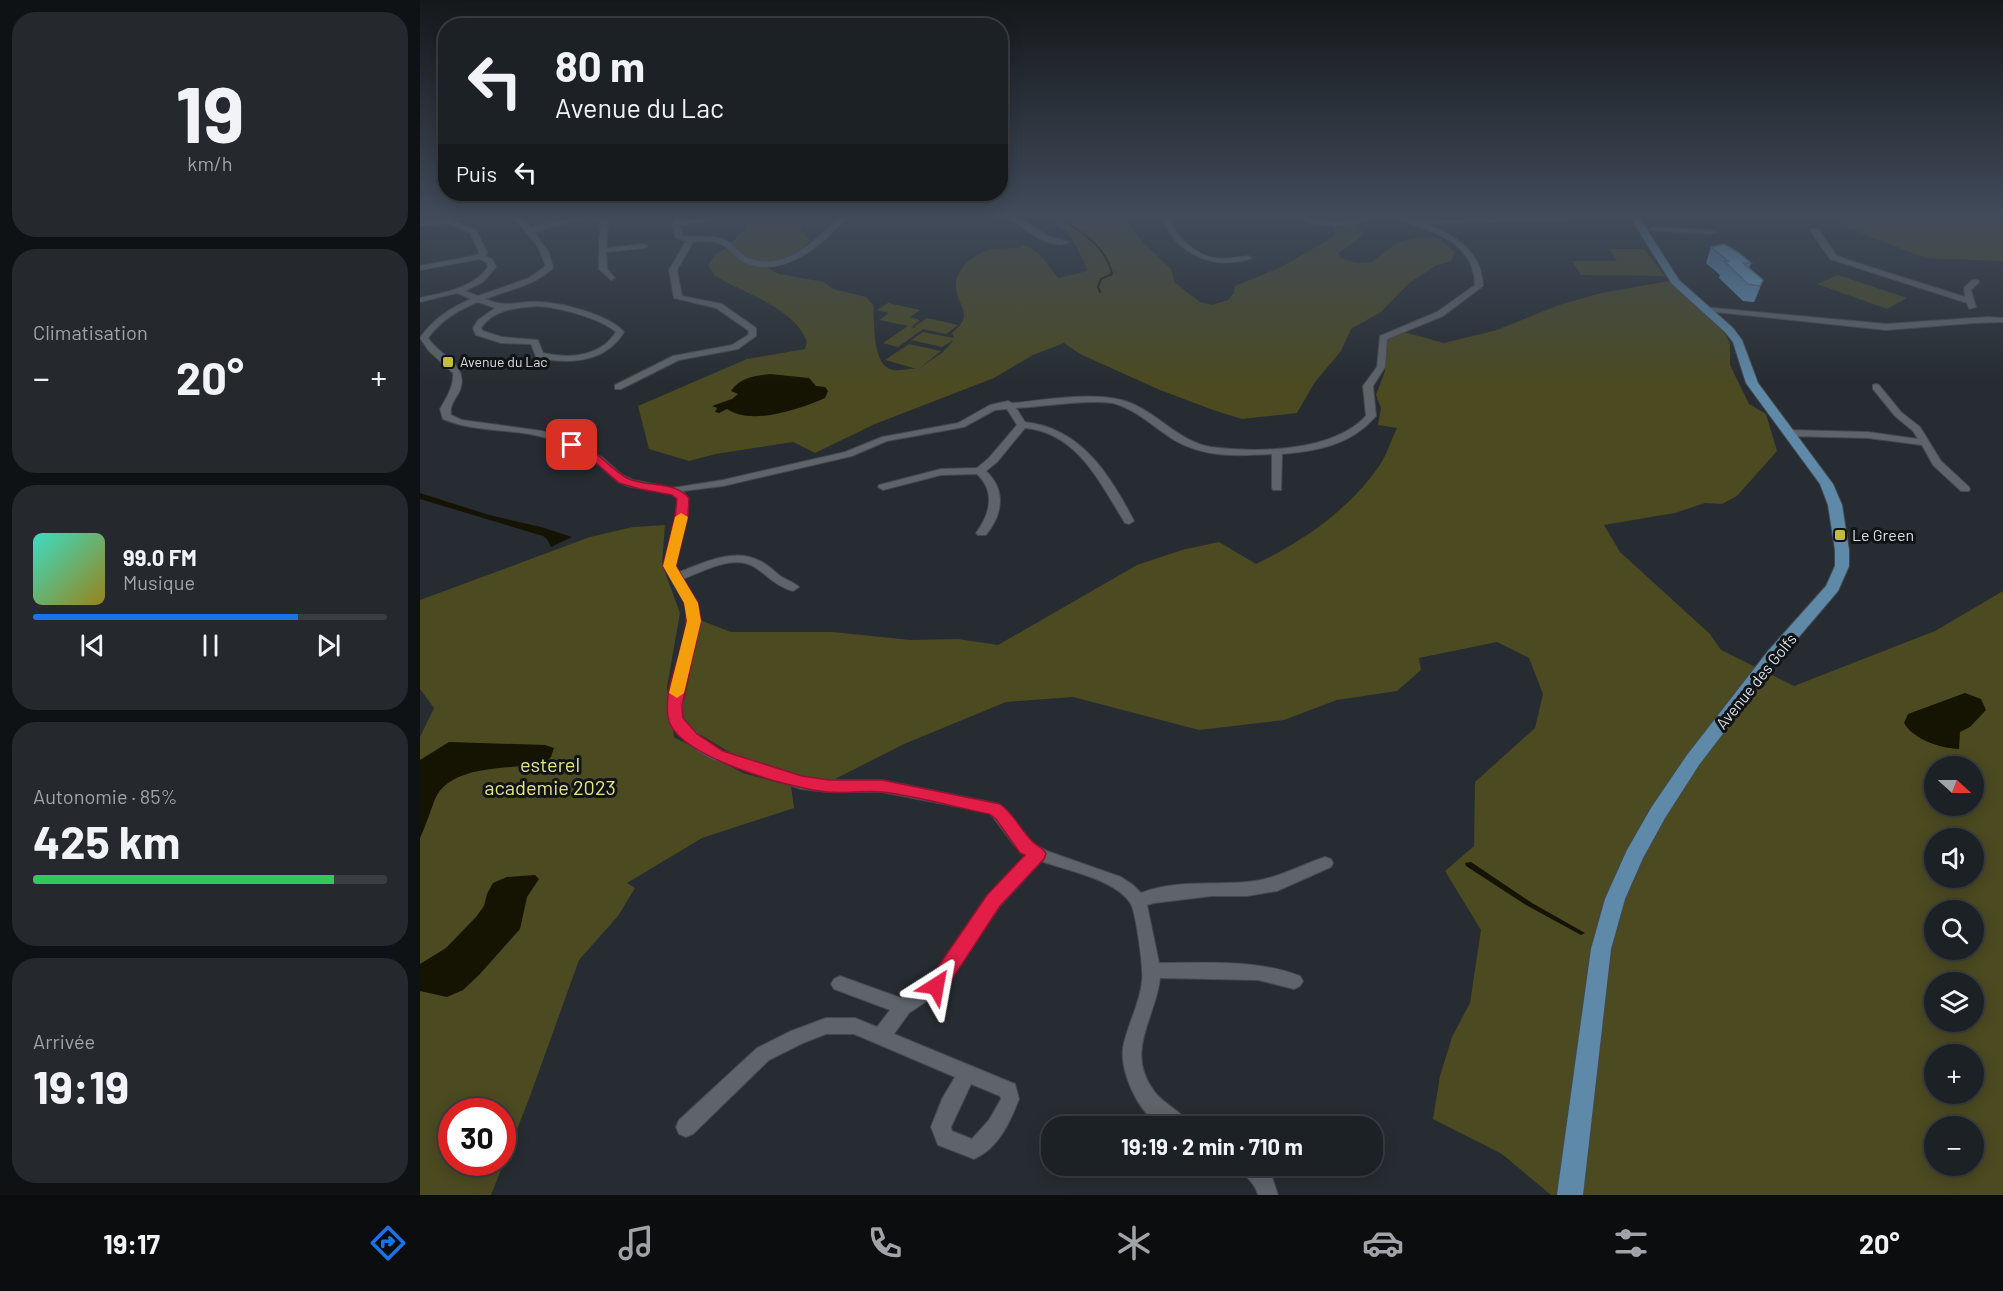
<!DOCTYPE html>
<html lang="fr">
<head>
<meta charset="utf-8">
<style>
  :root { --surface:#1c2125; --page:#25292d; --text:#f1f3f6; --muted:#a0a3a7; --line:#3a3e42; --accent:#1a73e8 }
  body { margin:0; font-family:Barlow,sans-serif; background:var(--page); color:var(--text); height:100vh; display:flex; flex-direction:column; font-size:22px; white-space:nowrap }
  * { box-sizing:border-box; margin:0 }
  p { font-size:20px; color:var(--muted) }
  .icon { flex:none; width:33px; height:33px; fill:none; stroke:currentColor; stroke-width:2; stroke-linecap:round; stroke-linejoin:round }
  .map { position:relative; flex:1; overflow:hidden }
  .details { display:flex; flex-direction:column; gap:12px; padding:12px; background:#0f1214; width:420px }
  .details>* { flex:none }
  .top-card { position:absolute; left:18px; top:18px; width:570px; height:183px; border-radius:24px; box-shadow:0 3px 15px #0003,0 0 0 2px var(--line); background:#1c2125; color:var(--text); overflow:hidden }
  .needle { width:39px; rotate:111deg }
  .fabs { position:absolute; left:1504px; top:756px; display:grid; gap:12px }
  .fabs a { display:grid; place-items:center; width:60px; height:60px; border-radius:50%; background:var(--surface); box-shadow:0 3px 15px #0003,0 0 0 2px var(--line); font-size:30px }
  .speed { position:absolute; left:18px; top:1098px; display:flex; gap:12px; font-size:30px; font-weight:700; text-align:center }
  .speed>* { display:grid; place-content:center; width:78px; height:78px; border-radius:50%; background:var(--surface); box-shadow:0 3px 15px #0003,0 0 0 2px var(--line); line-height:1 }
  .speed .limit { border:9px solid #d22; background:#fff; color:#111 }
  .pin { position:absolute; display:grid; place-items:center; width:51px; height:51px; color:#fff; margin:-26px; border-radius:12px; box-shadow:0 3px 9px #0006 }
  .me { position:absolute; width:66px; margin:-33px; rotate:34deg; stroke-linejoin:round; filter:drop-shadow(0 0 4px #0008) }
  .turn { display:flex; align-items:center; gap:21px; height:126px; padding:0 18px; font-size:27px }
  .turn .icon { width:78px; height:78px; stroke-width:2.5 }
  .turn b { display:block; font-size:42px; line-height:51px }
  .then { display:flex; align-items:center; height:57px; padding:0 18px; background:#0003; gap:12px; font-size:22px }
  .big { font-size:45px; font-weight:700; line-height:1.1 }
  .details .widget { flex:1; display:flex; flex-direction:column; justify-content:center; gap:9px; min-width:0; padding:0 21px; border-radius:24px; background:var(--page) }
  .details .dial { align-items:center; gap:0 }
  .dial b { font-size:78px; line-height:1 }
  .song { display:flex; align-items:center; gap:18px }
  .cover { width:72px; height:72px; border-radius:9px; background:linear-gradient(135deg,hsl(170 70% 55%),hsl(50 70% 35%)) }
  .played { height:6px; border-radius:3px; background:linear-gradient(90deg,var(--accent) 75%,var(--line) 75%) }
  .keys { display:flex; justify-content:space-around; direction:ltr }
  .heat { display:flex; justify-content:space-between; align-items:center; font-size:33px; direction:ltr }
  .charge { height:9px; border-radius:4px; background:linear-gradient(90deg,#34c759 85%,var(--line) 0) }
  .trip { position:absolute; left:621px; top:1116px; width:342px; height:60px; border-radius:24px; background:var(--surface); box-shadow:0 3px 15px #0003,0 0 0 2px var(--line); font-weight:700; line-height:60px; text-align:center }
  .tabs { display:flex; height:96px; justify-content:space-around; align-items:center; background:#0b0d0f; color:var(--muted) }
  .tabs .icon { width:42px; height:42px }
  .tabs .on { color:var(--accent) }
  .tabs b { font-size:27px; color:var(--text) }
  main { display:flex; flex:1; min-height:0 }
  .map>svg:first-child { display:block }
  .green { fill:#4b4a21; fill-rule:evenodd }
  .water { fill:#151402 }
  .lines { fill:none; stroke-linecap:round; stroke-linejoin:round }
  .stream { stroke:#151402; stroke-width:2 }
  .minor-casing { stroke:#44494d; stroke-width:2 }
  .major-casing { stroke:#44494d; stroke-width:2 }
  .minor { fill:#5e646a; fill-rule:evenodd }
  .major { fill:#5f89a8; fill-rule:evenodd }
  .wall { fill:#6294b9 }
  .shaded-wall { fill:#507896 }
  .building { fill:#72acd7; stroke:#507896; stroke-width:1.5 }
  .route { fill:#e11d48; stroke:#92132f; stroke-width:1.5 }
  .slow { fill:#f59e0b }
  .poi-dot { fill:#c2bd3f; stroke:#111416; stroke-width:2 }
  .labels { text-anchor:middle; stroke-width:6; stroke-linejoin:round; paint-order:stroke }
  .far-poi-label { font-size:14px; fill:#dbdfe2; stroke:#111416; text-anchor:start }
  .poi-label { font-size:16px; fill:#dbdfe2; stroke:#111416; text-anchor:start }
  .street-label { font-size:16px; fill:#dbdfe2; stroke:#111416 }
  .near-park-label { font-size:20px; fill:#e6e384; stroke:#111416 }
</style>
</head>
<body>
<main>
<section class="details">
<div class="widget dial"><b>19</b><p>km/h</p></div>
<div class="widget"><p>Climatisation</p>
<div class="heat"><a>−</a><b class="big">20°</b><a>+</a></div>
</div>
<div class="widget">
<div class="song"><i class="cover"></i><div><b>99.0 FM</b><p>Musique</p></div></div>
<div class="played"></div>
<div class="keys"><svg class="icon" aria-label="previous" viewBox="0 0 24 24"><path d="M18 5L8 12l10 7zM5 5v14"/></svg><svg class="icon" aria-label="pause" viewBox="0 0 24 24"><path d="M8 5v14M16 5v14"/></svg><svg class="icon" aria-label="next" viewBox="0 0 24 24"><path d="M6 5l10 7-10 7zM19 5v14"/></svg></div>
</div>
<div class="widget"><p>Autonomie · 85%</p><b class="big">425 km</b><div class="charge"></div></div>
<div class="widget"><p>Arrivée</p><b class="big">19:19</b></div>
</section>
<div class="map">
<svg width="1583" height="1195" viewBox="0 0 1583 1195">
  <rect width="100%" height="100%" fill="#262c31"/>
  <g class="green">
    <path d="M 322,217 L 383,217 C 377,227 382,232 389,240 C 377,259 344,269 325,257 C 320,253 316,248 311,243 L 326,228 Z"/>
    <path d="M 624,217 L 709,217 L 710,225 L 722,241 L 751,269 L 755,283 L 780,302 L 792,305 L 808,300 L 814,293 L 815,286 L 859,268 L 912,238 L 915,232 L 913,227 L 935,225 L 942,230 L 942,236 L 919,253 L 920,258 L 937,263 L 952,262 L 978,242 L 1002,237 L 1018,238 L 1035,252 L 1031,261 L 1015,266 L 988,284 L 961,312 L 931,329 L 921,351 L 895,382 L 877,413 L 822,419 L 793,410 L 740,390 L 660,354 L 644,343 L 613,355 L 574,378 L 455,424 L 395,453 L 373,442 L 296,454 L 269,461 L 229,449 L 218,406 L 327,359 L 385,349 L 387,342 C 376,309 324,293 295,276 L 288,265 L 296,254 L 306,248 L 323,261 L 343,266 L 359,274 L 404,282 L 413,289 L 446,297 L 453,305 C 455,321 451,366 473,370 C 481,371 489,368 497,369 L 465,360 L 489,344 L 521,351 L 500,368 L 523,352 L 534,340 L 522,347 L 491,340 L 503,332 L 534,338 L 532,333 C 555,314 538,308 536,288 C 534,268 555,253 572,249 C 581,248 591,248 600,248 L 602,245 C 620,249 627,264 638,278 L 667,271 C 667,266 652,238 648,233 C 642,227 631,223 624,217 Z"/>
    <polygon points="1400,217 1583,217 1583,261 1505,258"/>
    <polygon points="1190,249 1224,249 1245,276 1161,275 1152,261 1197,261"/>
    <polygon points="1418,275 1487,298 1467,309 1397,284"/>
    <path d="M 1255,280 L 1306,335 L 1310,344 L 1310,365 L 1329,404 L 1346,414 L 1357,451 L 1317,496 L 1302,504 L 1285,503 L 1255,513 L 1184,525 L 1200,552 L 1290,634 L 1301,650 L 1374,686 L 1515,631 L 1583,591 L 1583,1195 L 1131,1195 L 1082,1154 L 1013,1119 L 1020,1076 L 1032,1037 L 1050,1003 L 1061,930 L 1025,871 L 1054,846 L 1055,782 L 1115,728 L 1123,694 L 1109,658 L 1077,642 L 999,658 L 1001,670 L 977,691 L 917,700 L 864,720 L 779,730 L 653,697 L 586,702 L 484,744 L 413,780 L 382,776 L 314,755 L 260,722 L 280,620 L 311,632 L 413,632 L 491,640 L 538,639 L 578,645 L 717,565 L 762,550 L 799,542 L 836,564 C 883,541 929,510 959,466 C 967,455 971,440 977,428 L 958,425 L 961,408 L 956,395 L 965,371 L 961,341 L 980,331 L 1024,343 L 1077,330 L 1139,305 L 1181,293 ZM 1515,766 L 1554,766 L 1554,806 L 1515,806 ZM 1515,838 L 1554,838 L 1554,878 L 1515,878 ZM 1515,910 L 1554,910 L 1554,950 L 1515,950 ZM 1515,982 L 1554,982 L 1554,1022 L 1515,1022 ZM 1515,1054 L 1554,1054 L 1554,1094 L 1515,1094 ZM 1515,1126 L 1554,1126 L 1554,1166 L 1515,1166 Z"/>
    <polygon points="468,303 500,310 490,317 500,320 491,327 499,329 494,327 507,318 538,325 526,334 503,329 478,347 463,343 488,326 459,320 469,313 457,310"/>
    <path d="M 245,525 L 242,564 L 260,613 L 247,687 L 254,737 L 323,773 L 371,786 L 374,808 L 282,838 L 207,883 L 215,888 L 198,916 L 159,960 L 109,1099 L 71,1195 L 0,1195 L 0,737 L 14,708 L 0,689 L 0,600 L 170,537 L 213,527 ZM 32,1112 L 82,1112 L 82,1162 L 32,1162 Z"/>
  </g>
  <g class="water">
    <path d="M 350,374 L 389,378 L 396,386 L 405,387 L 408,391 L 405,398 C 380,409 331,426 307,409 L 299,413 L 295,412 L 297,408 L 292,406 L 312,399 L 318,394 L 311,391 C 321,377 334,376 350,374 Z"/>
    <polygon points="0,493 69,515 121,527 152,537 131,547 127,539 123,536 0,499"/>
    <path d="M 1545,693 L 1561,699 L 1566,710 L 1550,727 L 1540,732 L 1539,749 C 1520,748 1494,740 1484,723 L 1488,714 Z"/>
    <path d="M 29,742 L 125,745 L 134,748 L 131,757 L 126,762 C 93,771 32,762 15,799 C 10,812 6,825 0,838 L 0,760 Z"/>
    <polygon points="1051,862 1112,903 1165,933 1161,935 1106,905 1046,866 1045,863"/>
    <polygon points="115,875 119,879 107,897 100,929 59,975 43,990 27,997 0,991 0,964 26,948 56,917 64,906 67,894 73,883 87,877"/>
  </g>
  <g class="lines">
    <path class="stream" d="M 637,217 C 660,230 686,246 692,274 L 681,279 L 678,287 L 680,292"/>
    <defs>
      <g id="minor">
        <path d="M 27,217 L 34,217 L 32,220 L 56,230 L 67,252 L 65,256 L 72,259 L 76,267 L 63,282 L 45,291 L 58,296 L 109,278 L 126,266 L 118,247 L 94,217 L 101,217 L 111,228 L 156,217 L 170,217 L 114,232 L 129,253 L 133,268 C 114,286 88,290 65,299 C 89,309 98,300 121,302 C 143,303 189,315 204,332 C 185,363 149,365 116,357 L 111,344 L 81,343 L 56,335 L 53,328 L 58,320 L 75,308 L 58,302 C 38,310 21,320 8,338 C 21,357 49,364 40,390 C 36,399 29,405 31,415 L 42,420 L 122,431 L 142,437 L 183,458 L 202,475 L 213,480 L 252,488 L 303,480 L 425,452 L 462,437 L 538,423 L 570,405 L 588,401 L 592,403 C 628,400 683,389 715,405 C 741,417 761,442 791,447 C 837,453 913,452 946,416 L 943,386 L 957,367 L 960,336 L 1017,312 L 1055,285 C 1054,239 1009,232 975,217 L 988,217 L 997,220 L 1208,217 L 1007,224 C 1036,236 1062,252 1063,286 L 1023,316 L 967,339 L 965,367 L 953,386 L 956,416 L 954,418 C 930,445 897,451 862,454 L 861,490 L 853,490 L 852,488 L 852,454 C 818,456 784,458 754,440 C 735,428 718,411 696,404 C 676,398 619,407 596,408 L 605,422 C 661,428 690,475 714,521 L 709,524 L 705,523 C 680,483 658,433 605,428 L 577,462 L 566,471 C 587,491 582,515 566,535 L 558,535 L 556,533 C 570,514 576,492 557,474 L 521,475 L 463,490 L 458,487 L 459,485 L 521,469 L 557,468 L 569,458 L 597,425 L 587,409 L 575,410 L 544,427 L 467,441 L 432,456 L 303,486 L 263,491 L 268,498 L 267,516 L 255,566 L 259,572 C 283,563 315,547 340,561 C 347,564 353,570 359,575 C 365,580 374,582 379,587 L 373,591 C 358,587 349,577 336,568 C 315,553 284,571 263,579 L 277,603 L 280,621 L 264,691 L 262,719 L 288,743 L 302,751 L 381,778 L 409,780 L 462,780 L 579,804 L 605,836 L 615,845 L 627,851 L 701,877 L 713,885 L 721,893 C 752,880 793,885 826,882 C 855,880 878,866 905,857 L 911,859 L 913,863 L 911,867 L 857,891 L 827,896 L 792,896 L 734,903 L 727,905 L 739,963 C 786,963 835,959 880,976 L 883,981 L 880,986 L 874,989 L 838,980 L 740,978 C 736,1018 704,1051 734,1091 C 743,1104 765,1113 771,1126 C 764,1127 750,1129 743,1126 C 719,1116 700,1072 703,1048 C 707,1025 720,1004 722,981 C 724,970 716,914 711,904 C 696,879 647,871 621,861 L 580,906 L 522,991 L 489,1013 L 474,1034 L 595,1084 L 599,1099 C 590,1122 579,1148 554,1159 L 518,1145 L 511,1127 L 522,1099 L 535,1077 L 434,1034 L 406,1034 L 383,1043 L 349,1060 L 273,1134 L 266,1137 L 259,1134 L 256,1127 L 259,1120 L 337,1048 L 371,1031 L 406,1018 L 435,1018 L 457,1027 L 470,1010 L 414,989 L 411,984 L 414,979 L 420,976 L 481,998 L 510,981 L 568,896 L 607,855 L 594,845 L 570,813 L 462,792 L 409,792 L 381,789 L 292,759 L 278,751 L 258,734 L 248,720 L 250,691 L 268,621 L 265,603 L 243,566 L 257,516 L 258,498 C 246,486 221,491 205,485 C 193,480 186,470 176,463 C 164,454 148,446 135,441 C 99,427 58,434 23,419 L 20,409 C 27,397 34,386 33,373 L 9,351 L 0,338 C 13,319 30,308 51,299 L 37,293 L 0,302 L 0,298 C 23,293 54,288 68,267 L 66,262 L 60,259 L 0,270 L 0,266 L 58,255 L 59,252 L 50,233 L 27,223 L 0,226 L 0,222 ZM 117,306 C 138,307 180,318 196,332 C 180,357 149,359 123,353 L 118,340 L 82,337 L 63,331 L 61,328 C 74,309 96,308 117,306 ZM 551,1084 L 580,1096 L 581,1099 L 569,1120 L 552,1139 L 532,1131 L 531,1127 Z"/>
        <polygon points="177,217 184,217 188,223 186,248 224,244 228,246 224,248 186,252 187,269 195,278 191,280 179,269 179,240 181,223"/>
        <path d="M 257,217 L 264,217 L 263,220 L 289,218 L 290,219 L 287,221 L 260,225 L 263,236 C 277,238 292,234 305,240 C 315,244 320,256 331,259 C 366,271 396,240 420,217 L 427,217 C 403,244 361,282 322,261 C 317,258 313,253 308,249 C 298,239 286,241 273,242 L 257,270 L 262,296 L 302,304 L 336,328 L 336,336 L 318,349 L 259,360 L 201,389 L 195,389 L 195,385 L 253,356 L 312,345 L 328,335 L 329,331 L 296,308 L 254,298 L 249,270 L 266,241 L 256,238 L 252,226 Z"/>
        <path d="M 589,217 L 598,217 L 628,236 L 650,242 C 631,252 603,228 589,217 Z"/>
        <path d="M 742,217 L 749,217 C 755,236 774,254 794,258 C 805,260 817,257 828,256 L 832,258 C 826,261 820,261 813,262 C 783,266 752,247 742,217 Z"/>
        <path d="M 876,217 L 916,222 L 956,217 C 933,228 899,229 876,217 Z"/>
        <polygon points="1234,227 1290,230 1294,232 1290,234 1232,230 1230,229"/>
        <polygon points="1392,229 1398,229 1416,255 1425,259 1545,297 1544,288 1552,280 1558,280 1559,282 1551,290 1556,307 1549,309 1547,303 1410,259 1391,231"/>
        <polygon points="1283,307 1466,324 1568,317 1583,318 1583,322 1554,323 1466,330 1286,311 1283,311"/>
        <polygon points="1456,384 1459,385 1481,412 1500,427 1521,461 1549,487 1550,489 1549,491 1541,491 1513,465 1502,445 1448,438 1368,436 1363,433 1368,430 1448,432 1498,439 1493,431 1475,416 1453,389 1453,385"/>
        <path d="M 819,1166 L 844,1166 L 850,1171 L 858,1195 L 838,1195 C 834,1180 825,1179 819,1166 Z"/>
      </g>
      <polygon id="major" points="1210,217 1219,217 1259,280 1313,328 1322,340 1338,383 1413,484 1422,505 1429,550 1429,566 1418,591 1360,659 1279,765 1245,818 1223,858 1205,899 1191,949 1163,1195 1137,1195 1171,949 1185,899 1207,850 1231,808 1267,755 1348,651 1406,586 1415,566 1415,550 1408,505 1400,484 1326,383 1313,342 1305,332 1252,284"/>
    </defs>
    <use href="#minor" class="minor-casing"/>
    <use href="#major" class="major-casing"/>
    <use href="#minor" class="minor"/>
    <use href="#major" class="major"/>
  </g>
  <polygon class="wall" points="1291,247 1331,263 1329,269 1343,280 1334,302 1323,301 1299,278 1300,275 1286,263"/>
  <polygon class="shaded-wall" points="1343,280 1337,296 1334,302 1340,286"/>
  <polygon class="building" points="1304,244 1318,252 1331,263 1323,263 1343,280 1340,286 1328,284 1304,261 1308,261 1291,247"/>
  <linearGradient id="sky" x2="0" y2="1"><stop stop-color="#15181b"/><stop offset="0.56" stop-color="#414b5a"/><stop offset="1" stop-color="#414b5a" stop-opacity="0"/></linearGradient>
  <rect width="1583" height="385" fill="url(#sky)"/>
  <path class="route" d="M 152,442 C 177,449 188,467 207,478 C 227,488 254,480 269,498 L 268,516 L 256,566 L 278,603 L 281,621 L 262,705 L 263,718 L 277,734 L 303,751 L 382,776 L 409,780 L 462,780 L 580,804 C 594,814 600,829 612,841 C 617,847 623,847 626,854 L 624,859 L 580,906 L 523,993 L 516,995 L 509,993 L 506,986 L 509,980 L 567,895 L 605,855 L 600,853 L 576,819 L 569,814 C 534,807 497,796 462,792 C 444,790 425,794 407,792 C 373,789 253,756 248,717 C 242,680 272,643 265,606 C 262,592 250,578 243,566 L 255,516 L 257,499 L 252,495 L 220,489 L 199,483 L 175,462 L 148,447 L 148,443 Z"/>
  <polygon class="slow" points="261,513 268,517 256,566 278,603 281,621 264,693 257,698 249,693 267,621 264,603 243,566 255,517"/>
  <g class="poi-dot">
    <rect x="22" y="356" width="12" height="12" rx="3"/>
    <rect x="1414" y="529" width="12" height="12" rx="3"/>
  </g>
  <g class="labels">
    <g class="far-poi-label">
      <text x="40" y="367">Avenue du Lac</text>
    </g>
    <g class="poi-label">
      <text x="1432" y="541">Le Green</text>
    </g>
    <g class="street-label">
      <text transform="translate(1336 681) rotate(-51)" y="6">Avenue des Golfs</text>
    </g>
    <g class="near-park-label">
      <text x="130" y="772">esterel<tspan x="130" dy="23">academie 2023</tspan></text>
    </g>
  </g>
</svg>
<div class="fabs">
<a><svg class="needle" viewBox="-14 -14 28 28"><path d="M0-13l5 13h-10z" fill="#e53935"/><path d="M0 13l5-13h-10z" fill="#a0a3a7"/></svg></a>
<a><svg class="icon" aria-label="sound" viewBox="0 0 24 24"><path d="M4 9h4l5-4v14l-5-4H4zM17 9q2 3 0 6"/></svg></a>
<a><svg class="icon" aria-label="search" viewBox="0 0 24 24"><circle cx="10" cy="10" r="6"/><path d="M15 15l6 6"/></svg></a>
<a><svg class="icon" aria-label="layers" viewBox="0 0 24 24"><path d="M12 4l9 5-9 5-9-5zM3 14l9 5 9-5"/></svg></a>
<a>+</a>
<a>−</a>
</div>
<div class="speed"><div class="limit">30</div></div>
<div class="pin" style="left:152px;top:445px;background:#d93025"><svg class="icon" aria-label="arrive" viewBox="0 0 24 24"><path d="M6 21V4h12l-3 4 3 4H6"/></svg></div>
<svg class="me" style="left:516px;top:986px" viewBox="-20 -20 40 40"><path d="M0-17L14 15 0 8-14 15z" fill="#e11d48" stroke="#fff" stroke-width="4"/></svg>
<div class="trip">19:19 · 2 min · 710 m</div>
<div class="top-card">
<div class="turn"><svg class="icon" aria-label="left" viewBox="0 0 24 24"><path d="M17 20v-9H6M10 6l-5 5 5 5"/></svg><div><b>80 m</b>Avenue du Lac</div></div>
<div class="then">Puis<svg class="icon" aria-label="left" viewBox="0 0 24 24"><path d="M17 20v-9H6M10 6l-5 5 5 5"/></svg></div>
</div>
</div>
</main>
<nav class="tabs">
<b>19:17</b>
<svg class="icon on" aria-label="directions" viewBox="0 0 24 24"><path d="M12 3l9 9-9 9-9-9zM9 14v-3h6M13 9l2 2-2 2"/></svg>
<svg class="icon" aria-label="music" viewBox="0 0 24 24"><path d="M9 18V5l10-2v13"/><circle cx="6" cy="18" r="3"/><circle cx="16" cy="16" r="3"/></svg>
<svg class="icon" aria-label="phone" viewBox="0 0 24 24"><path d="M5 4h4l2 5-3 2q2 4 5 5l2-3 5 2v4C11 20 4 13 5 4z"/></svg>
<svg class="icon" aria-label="climate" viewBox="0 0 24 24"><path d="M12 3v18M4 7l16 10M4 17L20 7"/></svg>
<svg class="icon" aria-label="car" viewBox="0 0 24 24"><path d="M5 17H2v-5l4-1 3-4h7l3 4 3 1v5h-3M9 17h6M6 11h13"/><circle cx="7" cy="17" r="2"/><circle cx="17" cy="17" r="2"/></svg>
<svg class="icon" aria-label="filters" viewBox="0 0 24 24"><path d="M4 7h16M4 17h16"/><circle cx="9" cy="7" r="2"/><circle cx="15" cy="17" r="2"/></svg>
<b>20°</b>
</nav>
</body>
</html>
